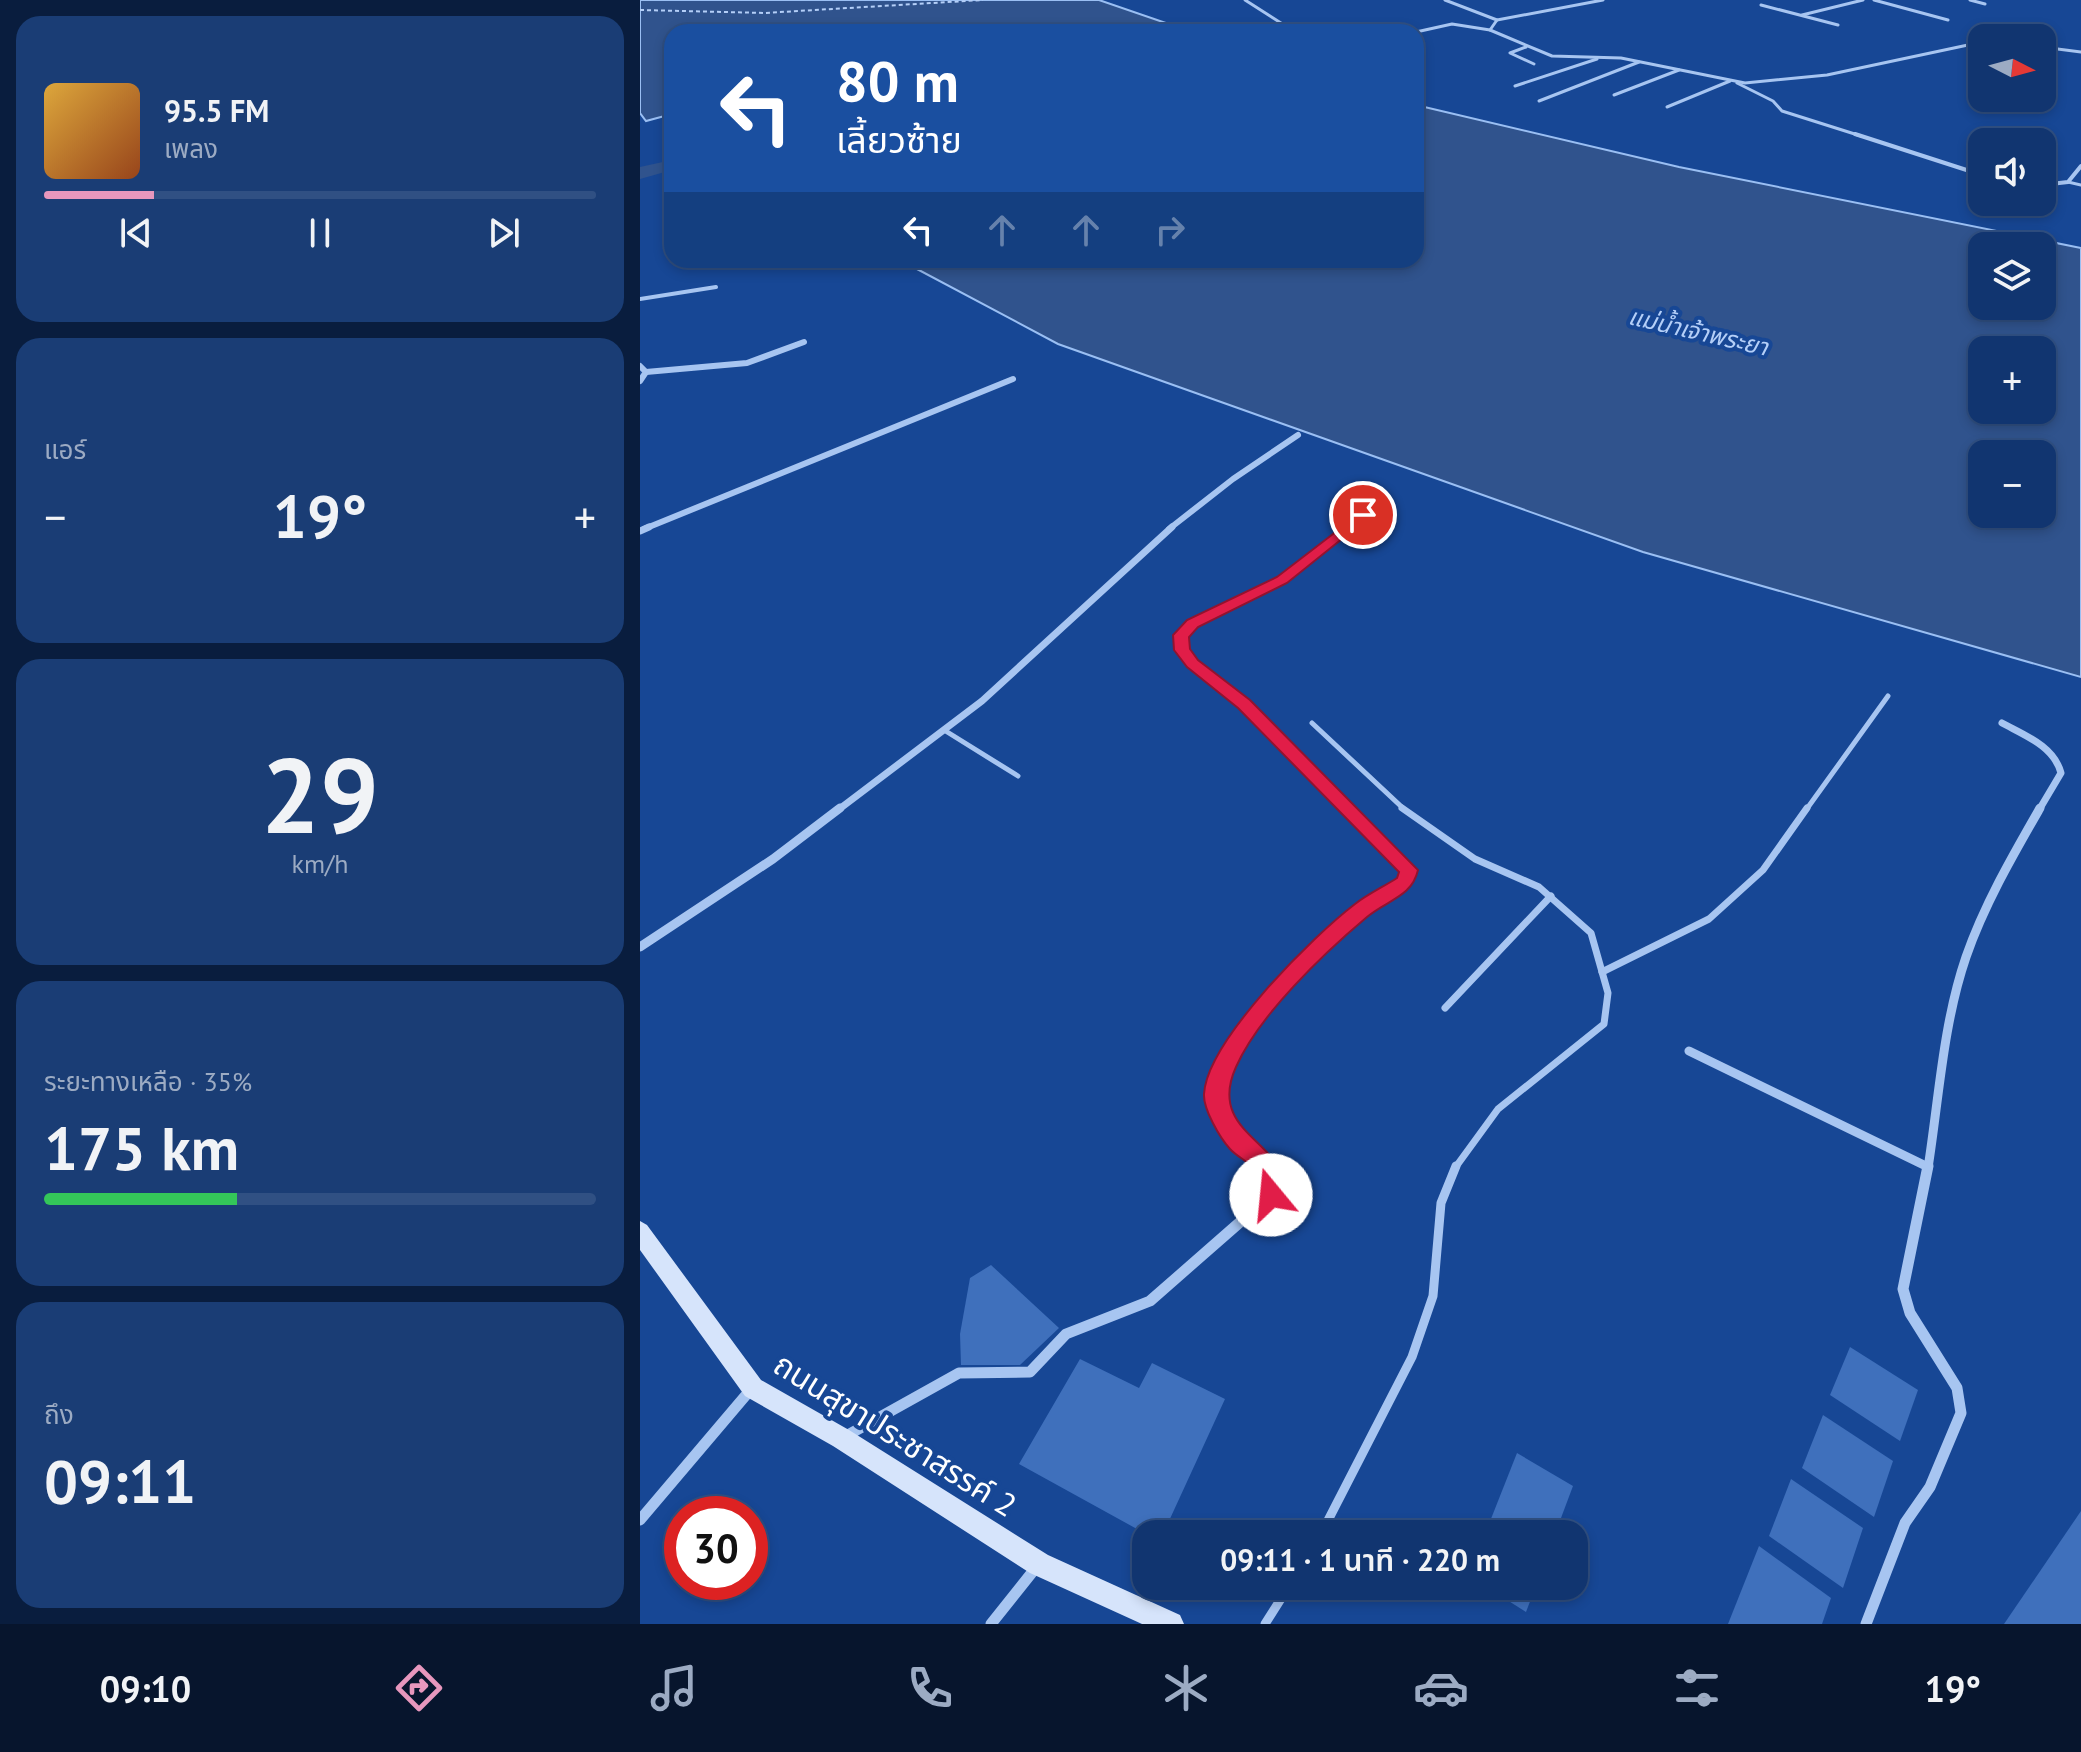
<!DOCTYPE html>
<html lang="th">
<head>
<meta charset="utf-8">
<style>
  :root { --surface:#113570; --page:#1a3d75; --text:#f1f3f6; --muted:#9cabc3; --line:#305083; --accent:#e797bd }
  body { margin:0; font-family:"PT Sans","Noto Sans Thai",sans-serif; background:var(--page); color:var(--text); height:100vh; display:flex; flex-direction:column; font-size:30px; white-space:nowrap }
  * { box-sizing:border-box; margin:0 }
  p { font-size:26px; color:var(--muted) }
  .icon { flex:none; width:44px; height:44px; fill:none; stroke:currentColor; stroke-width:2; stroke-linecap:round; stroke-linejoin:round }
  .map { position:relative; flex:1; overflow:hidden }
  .sheet { display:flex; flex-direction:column; gap:16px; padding:16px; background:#091d3e; width:640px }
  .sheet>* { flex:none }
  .guide { position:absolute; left:24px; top:24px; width:760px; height:244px; border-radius:24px; box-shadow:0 4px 12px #0003,0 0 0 2px var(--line); background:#1a4fa0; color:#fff; overflow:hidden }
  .needle { width:52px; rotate:96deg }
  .fabs { position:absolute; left:1328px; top:24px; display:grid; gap:16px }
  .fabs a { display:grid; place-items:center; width:88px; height:88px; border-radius:16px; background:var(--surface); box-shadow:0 4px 12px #0003,0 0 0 2px var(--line); font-size:40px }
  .speed { position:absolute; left:24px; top:1496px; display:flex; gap:16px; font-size:40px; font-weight:700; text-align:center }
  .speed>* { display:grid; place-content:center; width:104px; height:104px; border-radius:50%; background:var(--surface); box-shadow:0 4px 12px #0003,0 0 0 2px var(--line); line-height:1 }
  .speed .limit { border:12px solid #d22; background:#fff; color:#111 }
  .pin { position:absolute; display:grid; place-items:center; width:68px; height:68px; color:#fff; margin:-34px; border:4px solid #fff; border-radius:50%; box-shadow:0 2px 8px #0007 }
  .me { position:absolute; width:88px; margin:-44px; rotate:343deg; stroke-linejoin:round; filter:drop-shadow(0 0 6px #0008) }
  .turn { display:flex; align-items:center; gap:28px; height:168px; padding:0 40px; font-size:36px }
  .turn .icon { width:104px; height:104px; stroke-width:2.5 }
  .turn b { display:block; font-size:56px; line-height:68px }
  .lanes { display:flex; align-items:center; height:76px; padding:0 40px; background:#0003; justify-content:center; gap:40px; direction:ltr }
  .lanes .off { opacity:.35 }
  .big { font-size:60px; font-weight:600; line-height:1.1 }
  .sheet .widget { flex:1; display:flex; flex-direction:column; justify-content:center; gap:12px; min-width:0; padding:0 28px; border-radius:24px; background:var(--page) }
  .sheet .dial { align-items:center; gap:0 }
  .dial b { font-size:104px; line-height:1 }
  .song { display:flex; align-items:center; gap:24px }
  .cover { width:96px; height:96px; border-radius:12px; background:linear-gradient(135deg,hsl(40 70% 55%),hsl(20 70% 35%)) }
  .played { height:8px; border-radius:4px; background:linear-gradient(90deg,var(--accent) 20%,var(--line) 20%) }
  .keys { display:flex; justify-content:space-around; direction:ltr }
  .heat { display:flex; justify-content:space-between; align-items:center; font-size:44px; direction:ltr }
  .charge { height:12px; border-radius:6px; background:linear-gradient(90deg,#34c759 35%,var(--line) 0) }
  .trip { position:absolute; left:492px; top:1520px; width:456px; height:80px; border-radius:24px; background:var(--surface); box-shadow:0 4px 12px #0003,0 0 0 2px var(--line); font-weight:600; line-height:80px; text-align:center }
  .dock { display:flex; height:128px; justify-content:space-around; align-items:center; background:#07152d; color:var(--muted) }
  .dock .icon { width:56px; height:56px }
  .dock .active { color:var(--accent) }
  .dock b { font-size:36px; color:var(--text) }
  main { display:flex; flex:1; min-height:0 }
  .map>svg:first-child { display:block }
  .water { fill:#30538d; stroke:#9abff3; stroke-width:2; fill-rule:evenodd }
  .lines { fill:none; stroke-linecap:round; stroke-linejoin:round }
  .canal { fill:#30538d; fill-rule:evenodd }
  .ferry { stroke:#b4cff8; stroke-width:2; stroke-dasharray:4 3; stroke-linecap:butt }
  .building { fill:#3f70bc }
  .lane-far3 { stroke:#a7c5f1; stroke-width:3 }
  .lane-far2 { stroke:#a7c5f1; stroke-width:5 }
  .lane-far1 { stroke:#a7c5f1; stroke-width:7 }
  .lane { stroke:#a7c5f1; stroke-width:9 }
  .street-far5 { stroke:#a7c5f1; stroke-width:3 }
  .street-far4 { stroke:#a7c5f1; stroke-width:4 }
  .street-far3 { stroke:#a7c5f1; stroke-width:6 }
  .street-far2 { stroke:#a7c5f1; stroke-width:7 }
  .street-far1 { stroke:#a7c5f1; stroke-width:9 }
  .street { stroke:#a7c5f1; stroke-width:11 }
  .secondary { fill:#d6e4fb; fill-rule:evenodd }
  .route { fill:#e11d48; stroke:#92132f; stroke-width:2 }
  .labels { text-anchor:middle; stroke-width:8; stroke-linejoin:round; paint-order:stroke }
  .far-water-label { font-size:24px; font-style:italic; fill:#b4cff8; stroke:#174795 }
  .near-street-label { font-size:32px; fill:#fff; stroke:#174795 }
</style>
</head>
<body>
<main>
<section class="sheet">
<div class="widget">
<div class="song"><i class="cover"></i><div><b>95.5 FM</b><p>เพลง</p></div></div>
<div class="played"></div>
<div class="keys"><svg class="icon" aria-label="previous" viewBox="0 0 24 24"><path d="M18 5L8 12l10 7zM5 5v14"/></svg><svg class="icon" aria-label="pause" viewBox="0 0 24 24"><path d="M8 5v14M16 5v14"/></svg><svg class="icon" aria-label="next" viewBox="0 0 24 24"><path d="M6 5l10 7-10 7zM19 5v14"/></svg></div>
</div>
<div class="widget"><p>แอร์</p>
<div class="heat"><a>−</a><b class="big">19°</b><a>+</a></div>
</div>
<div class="widget dial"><b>29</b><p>km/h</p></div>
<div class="widget"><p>ระยะทางเหลือ · 35%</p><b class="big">175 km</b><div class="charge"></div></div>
<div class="widget"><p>ถึง</p><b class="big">09:11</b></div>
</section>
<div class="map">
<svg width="1441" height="1624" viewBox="0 0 1441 1624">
  <rect width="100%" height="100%" fill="#174795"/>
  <g class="water">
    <polygon points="0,0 459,0 552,32 32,32 32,114 6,121 0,113"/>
    <path d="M 776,105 L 1039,167 L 1441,248 L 1441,677 L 1003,552 L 418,344 L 260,260 L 776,260 ZM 1342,246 L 1402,246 L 1402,306 L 1342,306 ZM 1342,350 L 1402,350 L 1402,410 L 1342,410 ZM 1342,454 L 1402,454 L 1402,514 L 1342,514 Z"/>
  </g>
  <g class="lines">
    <polygon class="canal" points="32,160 32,170 0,179 0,167"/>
    <polyline class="ferry" points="0,10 125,13 343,0"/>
  </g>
  <g class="building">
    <polygon points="351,1265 419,1328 380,1365 321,1365 320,1334 330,1278"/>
    <polygon points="1210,1347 1278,1390 1260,1441 1190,1395"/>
    <polygon points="440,1359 499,1388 512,1363 585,1399 523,1534 506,1534 379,1464"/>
    <polygon points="1183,1415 1253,1461 1234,1517 1162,1468"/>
    <polygon points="877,1453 933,1486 915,1534 845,1534"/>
    <polygon points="1151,1479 1223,1528 1203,1588 1129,1536"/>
    <polygon points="1441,1511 1441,1624 1364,1624"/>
    <polygon points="1119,1546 1191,1598 1182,1624 1088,1624"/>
    <polygon points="845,1586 896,1586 886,1612"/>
  </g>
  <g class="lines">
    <g class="lane-far3">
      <polyline points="886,47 870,53 894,64"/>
      <polyline points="1428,182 1441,185"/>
    </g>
    <g class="lane-far2">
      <polyline points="672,723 765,810"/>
      <polyline points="304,730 378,776"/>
      <polyline points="1166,810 1248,696"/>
    </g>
    <g class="lane-far1">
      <polyline points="762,808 835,859 899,887 951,933 968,993 964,1024 858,1109 815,1168"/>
      <polyline points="962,972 1069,919 1123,870 1167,808"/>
      <polyline points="805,1008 911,896"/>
    </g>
    <g class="lane">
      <polyline points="681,1534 772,1357 793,1296 801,1203 816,1166"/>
      <polyline points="625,1624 649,1586"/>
    </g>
    <g class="street-far5">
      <polyline points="605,0 655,32"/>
      <polyline points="805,0 857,20 963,0"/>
      <polyline points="1234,0 1308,20"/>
      <polyline points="1330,0 1345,4"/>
      <polyline points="1121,5 1198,25"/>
      <polyline points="1162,15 1223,0"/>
      <polyline points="857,20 850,30 912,56 981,58 1105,83 1187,75 1342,42"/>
      <polyline points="776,32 812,24 850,30"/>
      <polyline points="1402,47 1441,52"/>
      <polyline points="1097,83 1133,101 1142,111 1221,136"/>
      <polyline points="875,86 957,59"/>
      <polyline points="974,95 1039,70"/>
      <polyline points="899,101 999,62"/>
      <polyline points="1027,107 1090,81"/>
    </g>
    <g class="street-far4">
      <polyline points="1215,134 1342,175"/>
      <polyline points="1402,185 1428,182 1441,166"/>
      <polyline points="0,299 76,287"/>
    </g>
    <g class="street-far3">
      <polyline points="0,366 6,372 0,381"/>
      <polyline points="6,372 107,363 164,342"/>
      <polyline points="4,529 373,379"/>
      <polyline points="529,529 593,479 658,435"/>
      <polyline points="705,529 723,515"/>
    </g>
    <g class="street-far2">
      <polyline points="708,527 642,580 553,623 541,635 542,650 552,663 604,704 710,810"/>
      <polyline points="0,531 9,527"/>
      <path d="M 1362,723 C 1384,735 1414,746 1421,773 L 1399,810"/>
      <polyline points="198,810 342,701 532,527"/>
    </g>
    <g class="street-far1">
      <polyline points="0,947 133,859 200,808"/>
      <polyline points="1049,1051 1288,1167"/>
      <path d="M 625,1168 C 610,1149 588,1137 580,1111 C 560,1053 678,946 719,912 C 733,900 750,892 766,882 L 769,870 L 708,808"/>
      <path d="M 1288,1168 C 1299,1098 1303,1024 1326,957 C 1344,905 1373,855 1400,808"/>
    </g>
    <g class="street">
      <polyline points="206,1436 319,1373 390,1372 426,1334 510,1301 631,1195 630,1177 624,1166"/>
      <polyline points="0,1520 112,1388"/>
      <polyline points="351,1624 398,1565"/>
      <polyline points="1226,1624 1265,1523 1290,1487 1321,1413 1317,1388 1270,1313 1263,1289 1288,1166"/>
    </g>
    <polygon class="secondary" points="0,1221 7,1225 121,1380 209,1430 408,1555 540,1615 544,1624 502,1624 390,1573 193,1446 105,1396 0,1250"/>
  </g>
  <path class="route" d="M 723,511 L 730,515 L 728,518 L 647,583 L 558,627 L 549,637 L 550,649 L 558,660 L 610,700 L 778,870 C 772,897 747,900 727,917 C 683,954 619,1015 596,1067 C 563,1140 664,1143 639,1203 L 631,1206 L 622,1203 C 618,1193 623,1183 618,1173 C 612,1163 598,1158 590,1149 C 580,1138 563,1109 564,1094 C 567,1041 673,936 715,904 C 728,894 743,887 757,878 L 759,872 L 598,708 L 547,667 L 534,650 L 533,635 L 547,620 L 637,577 Z"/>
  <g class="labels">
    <g class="far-water-label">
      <text transform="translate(1058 332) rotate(13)" y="8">แม่น้ำเจ้าพระยา</text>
    </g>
    <g class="near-street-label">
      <text transform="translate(255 1435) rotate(32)" y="11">ถนนสุขาประชาสรรค์ 2</text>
    </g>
  </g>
</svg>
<div class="fabs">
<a><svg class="needle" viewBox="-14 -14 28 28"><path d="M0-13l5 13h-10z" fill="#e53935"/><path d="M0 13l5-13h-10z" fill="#9cabc3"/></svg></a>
<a><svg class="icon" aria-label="sound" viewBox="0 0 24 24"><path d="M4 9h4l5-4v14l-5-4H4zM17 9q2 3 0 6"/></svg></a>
<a><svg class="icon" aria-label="layers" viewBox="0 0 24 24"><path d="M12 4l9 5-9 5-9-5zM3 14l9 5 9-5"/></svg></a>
<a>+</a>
<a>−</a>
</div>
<div class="speed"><div class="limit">30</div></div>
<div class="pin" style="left:723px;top:515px;background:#d93025"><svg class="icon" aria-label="arrive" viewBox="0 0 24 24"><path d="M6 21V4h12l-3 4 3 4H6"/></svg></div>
<svg class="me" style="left:631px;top:1195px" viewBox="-20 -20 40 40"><circle r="19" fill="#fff"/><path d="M0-13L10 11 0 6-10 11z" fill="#e11d48"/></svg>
<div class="trip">09:11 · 1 นาที · 220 m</div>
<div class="guide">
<div class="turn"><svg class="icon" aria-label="left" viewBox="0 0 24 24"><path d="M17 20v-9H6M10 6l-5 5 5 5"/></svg><div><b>80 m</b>เลี้ยวซ้าย</div></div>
<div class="lanes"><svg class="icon" aria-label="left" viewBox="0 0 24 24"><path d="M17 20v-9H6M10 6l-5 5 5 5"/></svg><svg class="icon off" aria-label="ahead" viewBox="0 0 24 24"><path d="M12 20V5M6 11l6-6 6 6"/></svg><svg class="icon off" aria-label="ahead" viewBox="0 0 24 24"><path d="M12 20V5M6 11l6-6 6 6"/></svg><svg class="icon off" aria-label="right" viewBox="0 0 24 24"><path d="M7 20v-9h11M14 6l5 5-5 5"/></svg></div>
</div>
</div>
</main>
<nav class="dock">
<b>09:10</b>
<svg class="icon active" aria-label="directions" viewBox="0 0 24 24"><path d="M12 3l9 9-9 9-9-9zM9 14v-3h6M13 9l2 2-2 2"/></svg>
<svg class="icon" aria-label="music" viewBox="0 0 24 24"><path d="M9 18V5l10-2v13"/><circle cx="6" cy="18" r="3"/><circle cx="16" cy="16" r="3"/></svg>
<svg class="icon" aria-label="phone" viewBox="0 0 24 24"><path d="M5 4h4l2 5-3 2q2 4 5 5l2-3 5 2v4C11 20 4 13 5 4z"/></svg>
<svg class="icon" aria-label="climate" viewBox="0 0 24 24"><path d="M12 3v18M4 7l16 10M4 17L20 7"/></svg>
<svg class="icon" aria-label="car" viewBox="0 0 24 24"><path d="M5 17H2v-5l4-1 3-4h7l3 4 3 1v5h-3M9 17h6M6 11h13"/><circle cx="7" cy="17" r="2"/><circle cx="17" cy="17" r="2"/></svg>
<svg class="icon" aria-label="filters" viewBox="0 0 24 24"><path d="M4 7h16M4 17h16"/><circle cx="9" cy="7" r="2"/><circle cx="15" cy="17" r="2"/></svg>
<b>19°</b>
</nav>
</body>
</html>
